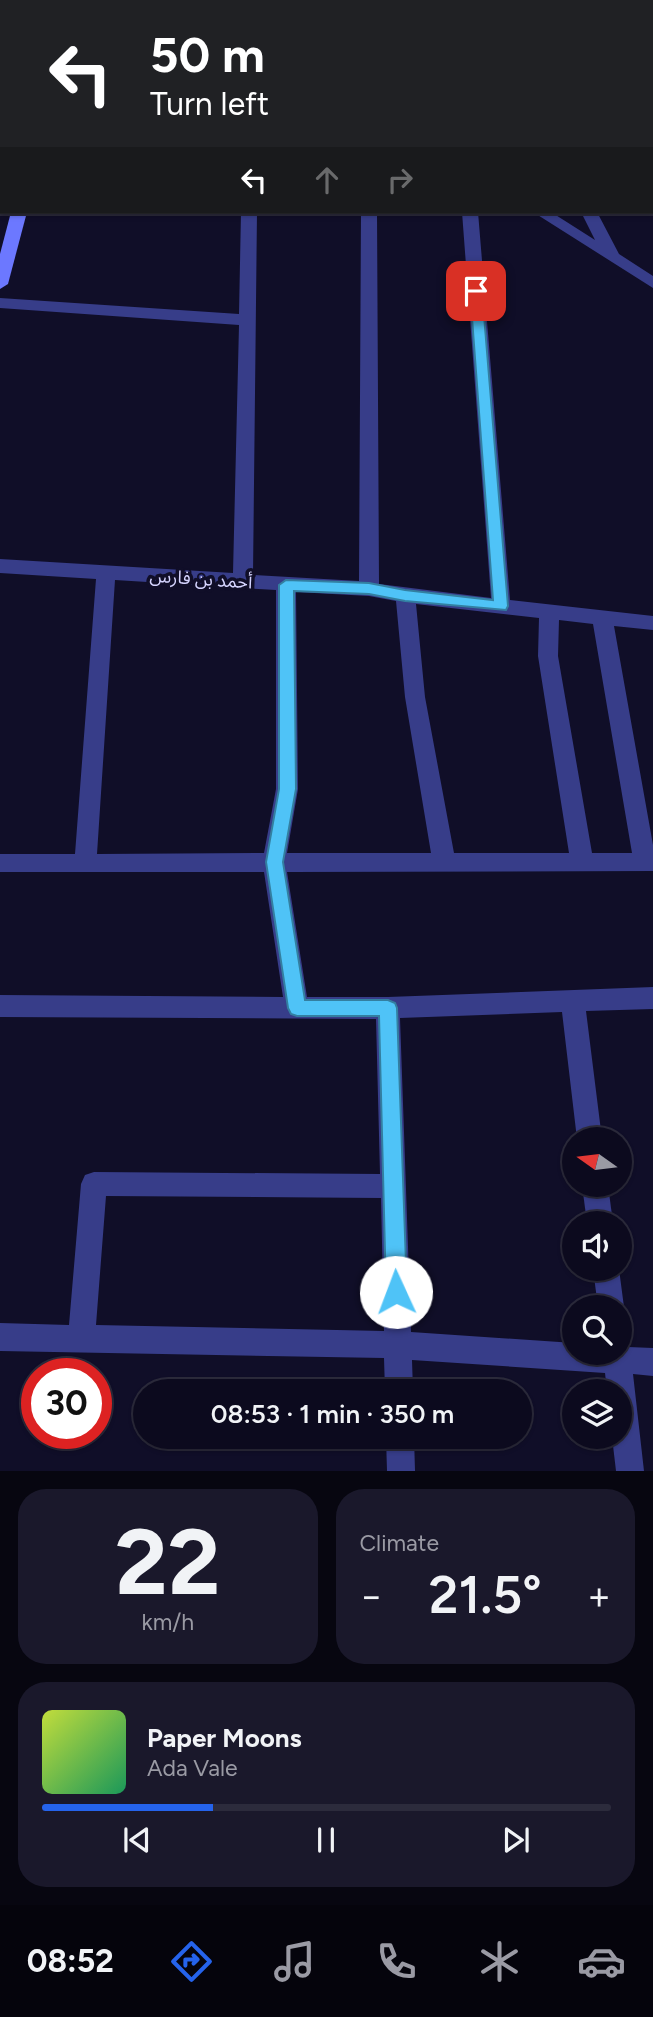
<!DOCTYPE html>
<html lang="en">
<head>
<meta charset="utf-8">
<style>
  :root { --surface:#0c0a1e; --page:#1a182b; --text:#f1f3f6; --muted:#9a9aa4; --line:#2c2b3c; --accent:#2563eb }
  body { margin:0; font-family:Figtree,"Noto Sans Arabic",sans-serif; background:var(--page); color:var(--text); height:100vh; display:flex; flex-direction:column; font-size:26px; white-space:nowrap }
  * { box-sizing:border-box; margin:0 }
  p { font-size:23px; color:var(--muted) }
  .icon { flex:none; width:38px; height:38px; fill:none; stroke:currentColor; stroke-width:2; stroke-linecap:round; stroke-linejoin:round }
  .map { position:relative; height:1471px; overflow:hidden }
  .panel { display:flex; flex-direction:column; gap:18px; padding:18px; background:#070610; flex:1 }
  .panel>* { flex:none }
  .guide { position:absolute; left:0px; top:0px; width:654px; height:214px; box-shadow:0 2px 5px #0004,0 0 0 2px var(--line); background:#202124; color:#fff; overflow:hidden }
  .needle { width:46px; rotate:284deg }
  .buttons { position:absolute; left:562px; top:1127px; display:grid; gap:14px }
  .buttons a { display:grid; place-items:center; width:70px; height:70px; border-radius:50%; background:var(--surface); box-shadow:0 2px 5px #0004,0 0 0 2px var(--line); font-size:35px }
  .speed { position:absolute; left:21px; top:1358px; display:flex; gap:14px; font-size:35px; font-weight:700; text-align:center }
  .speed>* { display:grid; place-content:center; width:91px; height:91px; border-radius:50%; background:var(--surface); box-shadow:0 2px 5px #0004,0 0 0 2px var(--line); line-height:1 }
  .speed .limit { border:10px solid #d22; background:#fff; color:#111 }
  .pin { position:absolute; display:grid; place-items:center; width:60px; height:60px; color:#fff; margin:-30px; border-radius:14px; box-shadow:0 4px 10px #0006 }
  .me { position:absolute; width:77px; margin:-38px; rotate:358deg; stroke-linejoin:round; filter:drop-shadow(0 0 5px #0008) }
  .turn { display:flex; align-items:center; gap:24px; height:147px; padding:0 35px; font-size:32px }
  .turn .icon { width:91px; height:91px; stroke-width:2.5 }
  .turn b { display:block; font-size:49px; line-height:60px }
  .lanes { display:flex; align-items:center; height:66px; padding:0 35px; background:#0003; justify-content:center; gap:35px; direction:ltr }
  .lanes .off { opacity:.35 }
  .big { font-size:52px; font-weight:600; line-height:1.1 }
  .panel .card { flex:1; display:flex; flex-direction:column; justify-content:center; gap:10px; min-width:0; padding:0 24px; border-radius:28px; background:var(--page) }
  .panel .dial { align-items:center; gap:0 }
  .dial b { font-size:91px; line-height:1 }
  .song { display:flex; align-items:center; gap:21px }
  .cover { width:84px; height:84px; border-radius:10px; background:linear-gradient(135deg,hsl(70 70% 55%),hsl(150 70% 35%)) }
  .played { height:7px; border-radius:4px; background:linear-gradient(90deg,var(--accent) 30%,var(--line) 30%) }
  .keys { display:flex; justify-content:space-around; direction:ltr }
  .heat { display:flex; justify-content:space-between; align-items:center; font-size:38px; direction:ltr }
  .panel .tiles { flex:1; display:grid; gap:18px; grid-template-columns:1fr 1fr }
  .card:last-child { grid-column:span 2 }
  .trip { position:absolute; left:133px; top:1379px; width:399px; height:70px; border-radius:35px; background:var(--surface); box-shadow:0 2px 5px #0004,0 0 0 2px var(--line); font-weight:600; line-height:70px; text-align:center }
  .tab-bar { display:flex; height:112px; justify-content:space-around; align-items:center; background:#05040c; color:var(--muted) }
  .tab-bar .icon { width:49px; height:49px }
  .tab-bar .selected { color:var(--accent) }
  .tab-bar b { font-size:32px; color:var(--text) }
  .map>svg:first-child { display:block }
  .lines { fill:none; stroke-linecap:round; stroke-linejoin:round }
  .street { fill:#373d89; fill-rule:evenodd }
  .secondary { fill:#6c78ff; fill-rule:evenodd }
  .route { fill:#4fc3f7; stroke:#337fa1; stroke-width:2 }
  .labels { text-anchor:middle; stroke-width:7; stroke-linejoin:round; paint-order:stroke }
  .street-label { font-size:18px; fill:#d6d5ff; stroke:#100e28 }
</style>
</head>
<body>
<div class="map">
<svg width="653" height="1471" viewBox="0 0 653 1471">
  <rect width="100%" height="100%" fill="#100e28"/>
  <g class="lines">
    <g class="street">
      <polygon points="545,0 559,0 560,2 546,2"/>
      <polygon points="598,0 616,0 596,2"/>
      <path d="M 241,212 L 257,212 L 253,575 L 359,581 L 361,212 L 377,212 L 379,584 L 491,598 L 462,212 L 478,212 L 510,600 L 653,616 L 653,630 L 614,626 L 653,845 L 653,871 L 287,872 L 307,997 L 388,997 L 653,987 L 653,1009 L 586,1011 L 602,1139 L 577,1139 L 562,1012 L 400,1018 L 411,1332 L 574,1343 L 574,1353 L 620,1353 L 620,1340 L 628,1347 L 653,1348 L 653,1376 L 633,1374 L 644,1471 L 616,1471 L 612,1437 L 620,1437 L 620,1391 L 607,1391 L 605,1373 L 412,1360 L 413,1391 L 385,1391 L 384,1358 L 0,1351 L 0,1323 L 69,1325 L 81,1184 L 85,1175 L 94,1172 L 380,1174 L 376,1019 L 0,1017 L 0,995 L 283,997 L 264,872 L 0,872 L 0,854 L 75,854 L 96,579 L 0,573 L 0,559 L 233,573 L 239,325 L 0,308 L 0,298 L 239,314 ZM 115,580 L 276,590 L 276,789 L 264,853 L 97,854 ZM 296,592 L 369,596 L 396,601 L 405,697 L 431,853 L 287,853 L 298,789 ZM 416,604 L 539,618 L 538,656 L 569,853 L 454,853 L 425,697 ZM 559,620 L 593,624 L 632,853 L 592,853 L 558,656 ZM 106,1196 L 381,1198 L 384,1331 L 96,1325 Z"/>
      <polygon points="533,212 551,212 595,240 581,212 597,212 619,254 653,276 653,288"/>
      <polygon points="582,1185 608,1185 613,1223 587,1223"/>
      <polygon points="593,1269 619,1269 624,1307 620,1316 620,1307 598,1307"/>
      <polygon points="386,1437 414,1437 415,1471 387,1471"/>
    </g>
    <g class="secondary">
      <rect x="15" y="0" width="14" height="2"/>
      <polygon points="63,0 77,0 62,2"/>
      <polygon points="0,63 2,63 0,77"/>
      <polygon points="11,212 27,212 8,284 0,289 0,254"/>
    </g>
  </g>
  <polygon class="route" points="476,287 482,291 508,606 506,610 405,601 369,594 294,591 296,789 283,862 305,1000 388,1000 395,1003 397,1008 407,1292 404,1299 396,1302 389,1299 386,1292 379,1016 297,1016 291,1014 288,1008 266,862 279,789 279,585 286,580 369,583 405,590 493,600 470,291"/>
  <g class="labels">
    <g class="street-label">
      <text transform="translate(201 579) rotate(4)" y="6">أحمد بن فارس</text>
    </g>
  </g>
</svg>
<div class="buttons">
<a><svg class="needle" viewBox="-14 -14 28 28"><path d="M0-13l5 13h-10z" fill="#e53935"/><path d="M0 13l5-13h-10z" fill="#9a9aa4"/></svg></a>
<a><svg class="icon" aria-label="sound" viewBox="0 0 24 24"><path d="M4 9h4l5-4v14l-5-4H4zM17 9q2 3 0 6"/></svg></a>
<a><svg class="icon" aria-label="search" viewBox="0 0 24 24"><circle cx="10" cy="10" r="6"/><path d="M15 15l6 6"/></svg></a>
<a><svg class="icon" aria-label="layers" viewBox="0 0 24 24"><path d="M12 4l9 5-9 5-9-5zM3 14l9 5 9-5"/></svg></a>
</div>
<div class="speed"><div class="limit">30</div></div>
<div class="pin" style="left:476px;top:291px;background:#d93025"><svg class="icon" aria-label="arrive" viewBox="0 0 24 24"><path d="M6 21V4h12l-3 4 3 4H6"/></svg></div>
<svg class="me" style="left:396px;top:1292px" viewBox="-20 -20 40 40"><circle r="19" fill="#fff"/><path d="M0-13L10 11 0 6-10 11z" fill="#4fc3f7"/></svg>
<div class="trip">08:53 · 1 min · 350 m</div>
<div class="guide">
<div class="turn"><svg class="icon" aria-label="left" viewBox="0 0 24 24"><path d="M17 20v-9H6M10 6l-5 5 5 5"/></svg><div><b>50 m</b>Turn left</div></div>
<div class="lanes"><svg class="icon" aria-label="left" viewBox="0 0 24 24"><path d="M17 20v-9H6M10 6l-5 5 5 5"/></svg><svg class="icon off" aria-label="ahead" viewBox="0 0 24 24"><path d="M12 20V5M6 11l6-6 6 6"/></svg><svg class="icon off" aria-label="right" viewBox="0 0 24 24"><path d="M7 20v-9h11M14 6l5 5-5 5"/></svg></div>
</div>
</div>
<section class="panel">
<div class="tiles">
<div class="card dial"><b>22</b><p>km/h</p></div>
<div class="card"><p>Climate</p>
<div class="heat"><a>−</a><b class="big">21.5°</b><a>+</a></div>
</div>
<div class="card">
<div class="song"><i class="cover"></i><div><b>Paper Moons</b><p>Ada Vale</p></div></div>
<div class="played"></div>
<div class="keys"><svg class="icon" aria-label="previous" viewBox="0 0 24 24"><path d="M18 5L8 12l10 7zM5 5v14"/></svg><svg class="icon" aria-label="pause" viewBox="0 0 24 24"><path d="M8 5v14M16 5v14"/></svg><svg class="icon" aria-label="next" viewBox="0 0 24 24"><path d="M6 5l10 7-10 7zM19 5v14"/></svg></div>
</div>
</div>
</section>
<nav class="tab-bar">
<b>08:52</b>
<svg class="icon selected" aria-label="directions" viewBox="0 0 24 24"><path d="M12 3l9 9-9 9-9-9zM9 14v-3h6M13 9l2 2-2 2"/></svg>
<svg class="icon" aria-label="music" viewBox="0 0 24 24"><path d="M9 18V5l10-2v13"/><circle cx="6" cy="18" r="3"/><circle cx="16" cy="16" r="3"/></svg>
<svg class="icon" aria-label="phone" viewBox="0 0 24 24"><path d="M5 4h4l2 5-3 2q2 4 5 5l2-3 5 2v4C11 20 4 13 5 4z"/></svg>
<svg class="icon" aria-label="climate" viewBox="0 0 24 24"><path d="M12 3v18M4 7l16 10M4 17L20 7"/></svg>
<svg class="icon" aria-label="car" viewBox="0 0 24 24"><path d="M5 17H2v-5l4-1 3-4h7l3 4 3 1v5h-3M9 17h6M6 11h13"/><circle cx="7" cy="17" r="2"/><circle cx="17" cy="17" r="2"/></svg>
</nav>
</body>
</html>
